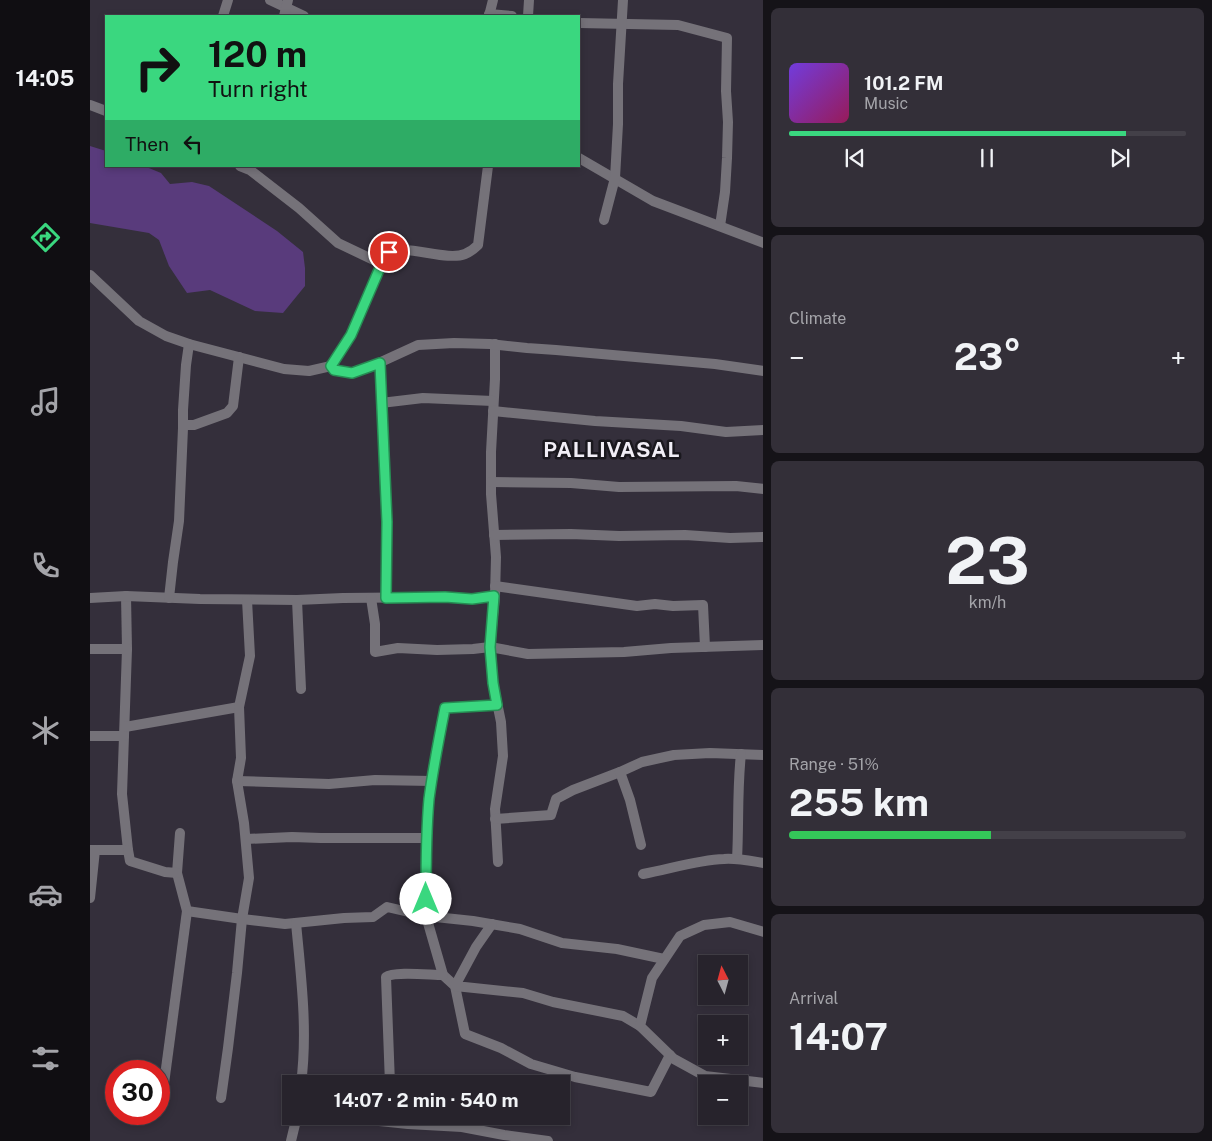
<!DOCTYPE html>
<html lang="en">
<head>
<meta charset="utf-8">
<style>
  :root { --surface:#27232c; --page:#332f38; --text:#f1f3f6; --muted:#a4a4a9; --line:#434048; --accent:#3ad77f }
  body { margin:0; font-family:"Public Sans",sans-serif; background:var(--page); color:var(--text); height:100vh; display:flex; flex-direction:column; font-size:19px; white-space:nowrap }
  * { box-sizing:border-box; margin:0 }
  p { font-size:16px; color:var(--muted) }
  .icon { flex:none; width:28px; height:28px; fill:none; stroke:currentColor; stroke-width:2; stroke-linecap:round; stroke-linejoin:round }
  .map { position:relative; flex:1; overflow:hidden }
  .side { display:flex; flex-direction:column; gap:8px; padding:8px; background:#151318; width:449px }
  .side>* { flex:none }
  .top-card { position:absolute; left:15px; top:15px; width:475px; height:152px; border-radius:0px; box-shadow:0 2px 8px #0003,0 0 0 1px var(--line); background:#3ad77f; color:#111; overflow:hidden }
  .needle { width:32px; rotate:354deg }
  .buttons { position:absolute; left:608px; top:955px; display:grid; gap:10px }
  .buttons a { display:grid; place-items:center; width:50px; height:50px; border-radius:0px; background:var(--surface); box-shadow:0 2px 8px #0003,0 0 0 1px var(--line); font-size:25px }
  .speed { position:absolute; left:15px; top:1060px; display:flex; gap:10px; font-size:25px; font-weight:700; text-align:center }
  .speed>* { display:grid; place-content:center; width:65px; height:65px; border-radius:50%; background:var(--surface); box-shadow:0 2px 8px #0003,0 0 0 1px var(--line); line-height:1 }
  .speed .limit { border:8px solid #d22; background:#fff; color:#111 }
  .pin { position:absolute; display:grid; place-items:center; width:42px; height:42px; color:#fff; margin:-21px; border:2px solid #fff; border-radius:50%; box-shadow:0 1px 5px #0007 }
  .me { position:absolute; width:55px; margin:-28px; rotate:0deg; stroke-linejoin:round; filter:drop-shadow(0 0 4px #0008) }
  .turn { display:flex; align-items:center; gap:18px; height:105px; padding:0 20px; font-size:22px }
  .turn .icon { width:65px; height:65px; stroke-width:2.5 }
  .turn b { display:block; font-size:35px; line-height:42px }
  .then { display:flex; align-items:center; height:48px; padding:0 20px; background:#0003; gap:10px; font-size:19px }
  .big { font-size:38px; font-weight:700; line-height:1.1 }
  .side .card { flex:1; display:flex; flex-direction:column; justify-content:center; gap:8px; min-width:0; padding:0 18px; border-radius:8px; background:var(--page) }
  .side .dial { align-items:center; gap:0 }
  .dial b { font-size:65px; line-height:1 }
  .song { display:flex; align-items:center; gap:15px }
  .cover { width:60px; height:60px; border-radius:8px; background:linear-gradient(135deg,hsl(260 70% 55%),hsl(330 70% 35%)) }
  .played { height:5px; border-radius:2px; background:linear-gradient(90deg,var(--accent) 85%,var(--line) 85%) }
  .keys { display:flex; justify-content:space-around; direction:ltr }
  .heat { display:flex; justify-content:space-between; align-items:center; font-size:28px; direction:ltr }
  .charge { height:8px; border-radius:4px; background:linear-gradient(90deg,#34c759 51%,var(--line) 0) }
  .trip { position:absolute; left:192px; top:1075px; width:288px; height:50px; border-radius:0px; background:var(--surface); box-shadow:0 2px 8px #0003,0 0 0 1px var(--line); font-weight:700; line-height:50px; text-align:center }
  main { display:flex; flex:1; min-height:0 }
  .tab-bar { display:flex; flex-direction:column; width:90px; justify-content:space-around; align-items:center; background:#100e12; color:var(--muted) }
  .tab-bar .icon { width:35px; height:35px }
  .tab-bar .current { color:var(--accent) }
  .tab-bar b { font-size:22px; color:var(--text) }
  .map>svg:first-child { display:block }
  .water { fill:#593b7c }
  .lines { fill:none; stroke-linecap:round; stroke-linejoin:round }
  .minor { stroke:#757279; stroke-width:10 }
  .route-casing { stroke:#268c53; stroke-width:12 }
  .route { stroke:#3ad77f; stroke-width:9 }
  .labels { text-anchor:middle; stroke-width:5; stroke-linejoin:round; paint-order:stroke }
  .district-label { font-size:21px; font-weight:bold; letter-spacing:1px; fill:#f1eef6; stroke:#1a181e }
</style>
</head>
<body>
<main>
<nav class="tab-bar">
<b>14:05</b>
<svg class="icon current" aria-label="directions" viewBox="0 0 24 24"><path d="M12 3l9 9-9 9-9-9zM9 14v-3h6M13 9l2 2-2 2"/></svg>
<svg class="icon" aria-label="music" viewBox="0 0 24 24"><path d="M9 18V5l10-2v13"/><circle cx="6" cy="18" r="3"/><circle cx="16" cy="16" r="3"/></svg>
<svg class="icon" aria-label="phone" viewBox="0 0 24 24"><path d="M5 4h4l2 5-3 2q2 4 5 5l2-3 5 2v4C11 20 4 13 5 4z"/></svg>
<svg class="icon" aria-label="climate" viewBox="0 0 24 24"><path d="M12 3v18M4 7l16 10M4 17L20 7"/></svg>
<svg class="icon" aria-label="car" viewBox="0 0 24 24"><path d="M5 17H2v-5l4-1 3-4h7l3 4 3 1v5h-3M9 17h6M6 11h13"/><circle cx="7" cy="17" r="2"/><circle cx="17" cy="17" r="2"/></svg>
<svg class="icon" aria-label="filters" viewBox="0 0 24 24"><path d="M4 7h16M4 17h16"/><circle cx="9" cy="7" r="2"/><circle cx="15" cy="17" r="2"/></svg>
</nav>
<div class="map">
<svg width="674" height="1141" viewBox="0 0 674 1141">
  <rect width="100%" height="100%" fill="#342f3b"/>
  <polygon class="water" points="0,146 16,151 16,166 54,166 71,173 80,184 102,182 119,186 187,231 213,252 215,268 215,286 193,313 165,311 120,290 97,293 79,266 69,240 59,233 0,223"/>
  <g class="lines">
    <g class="minor">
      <polyline points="180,0 214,16"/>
      <polyline points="399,14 422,16"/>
      <polyline points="133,16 138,0"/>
      <polyline points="194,16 198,0"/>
      <polyline points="399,16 403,0"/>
      <polyline points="438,16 439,0"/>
      <polyline points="489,23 588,25 637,38 636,91 638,122 637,158 635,192 630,226"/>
      <polyline points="0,105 16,111"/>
      <polyline points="489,158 563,201 674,243"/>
      <polyline points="150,166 160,170 209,208 248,243 292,264"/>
      <polyline points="514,220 525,178 528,124 528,84 533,0"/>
      <path d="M 0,275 L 49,321 L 76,336 L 99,344 L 194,369 L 219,371 L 241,366 L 261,335 L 295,255 C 312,241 354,262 375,254 C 380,252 384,249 388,245 L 398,166"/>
      <polyline points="405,344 405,379 401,452 401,494 406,557 405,596 400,647 403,683 411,722 413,756 405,809 408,862"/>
      <polyline points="290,363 297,522 296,598"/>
      <polyline points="241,366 244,370 262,373 280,367 328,345 364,343 400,344 437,348 466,350 625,364 674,371"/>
      <polyline points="291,403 333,398 403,401"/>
      <polyline points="403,411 505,421 591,426 636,432 674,430"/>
      <polyline points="93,425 104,425 137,413 143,406 149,357"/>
      <polyline points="401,482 481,483 529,487 646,486 674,489"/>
      <polyline points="404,535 481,534 529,536 595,535 640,538 674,537"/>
      <polyline points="405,586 547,606 565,604 583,606 613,605 615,647"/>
      <polyline points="36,596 37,649"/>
      <polyline points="0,598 36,596 110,599 207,600 253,598 355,597 382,599 405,596"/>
      <polyline points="79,598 83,562 89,521 93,428 93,410 96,365 99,344"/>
      <polyline points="281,598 285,624 285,652 308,648 347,650 383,649 400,647 438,654 534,652 581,648 674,645"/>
      <polyline points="207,600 211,689"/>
      <polyline points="0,649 37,649 32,794 38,850 0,850"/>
      <path d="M 407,705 L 355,708 C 349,739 342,769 339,800 C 336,838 336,877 336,916 L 383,921 L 430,929 L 472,943 L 527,949 L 574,959"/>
      <polyline points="35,727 149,707"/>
      <polyline points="0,736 34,736"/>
      <polyline points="147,781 239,784 285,780 342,781"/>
      <polyline points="405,819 461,815 466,799 483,790 530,772"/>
      <polyline points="90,833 87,873 97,911 152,919 195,924 254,918 283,917 297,907 336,916 353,975 365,986 375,1034 411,1048 441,1064 485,1077 561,1092 580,1055"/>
      <polyline points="156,839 202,837 231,838 337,838"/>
      <polyline points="551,845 540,800 530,772 552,762 584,755 620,753 674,755"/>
      <polyline points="38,850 40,861 75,872 87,873"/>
      <path d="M 647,859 C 649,824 647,789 651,754"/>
      <path d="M 553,874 C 580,869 607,860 634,859 C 647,858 661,861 674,863"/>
      <polyline points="0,898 5,850"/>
      <path d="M 206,923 C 211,976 218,1031 211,1084"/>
      <polyline points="402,924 386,947 365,986 433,993 463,1002 533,1016 550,1026"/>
      <polyline points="674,932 640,922 614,925 590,936 562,978 550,1026 584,1059 615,1076 674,1083"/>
      <path d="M 300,1084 L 296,977 C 304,971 340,975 353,975"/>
      <polyline points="73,1091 97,911"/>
      <polyline points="131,1098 138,1048 147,973 152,919 159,878 154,823 147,781 151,758 149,707 160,656 157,600"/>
      <polyline points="207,1117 251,1117 318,1124 372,1127 414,1135 458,1141"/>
      <polyline points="201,1141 207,1116"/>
    </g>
  </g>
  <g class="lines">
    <defs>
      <path id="route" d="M 299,252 L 295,256 L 261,335 L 241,366 L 244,370 L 262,373 L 290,363 L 297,522 L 296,598 L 355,597 L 382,599 L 404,596 L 400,647 L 403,683 L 407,705 L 355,708 C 349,738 343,769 339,799 C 336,832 336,866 336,899"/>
    </defs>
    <use href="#route" class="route-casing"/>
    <use href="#route" class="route"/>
  </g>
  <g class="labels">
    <g class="district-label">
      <text x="522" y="457">PALLIVASAL</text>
    </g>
  </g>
</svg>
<div class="buttons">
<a><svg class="needle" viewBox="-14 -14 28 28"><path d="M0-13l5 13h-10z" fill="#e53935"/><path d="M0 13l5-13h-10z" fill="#a4a4a9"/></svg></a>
<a>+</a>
<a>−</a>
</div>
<div class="speed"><div class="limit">30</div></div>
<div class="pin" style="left:299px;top:252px;background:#d93025"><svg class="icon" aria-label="arrive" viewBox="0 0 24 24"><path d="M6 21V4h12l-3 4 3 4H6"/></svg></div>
<svg class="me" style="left:336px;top:899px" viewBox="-20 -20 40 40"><circle r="19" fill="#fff"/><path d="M0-13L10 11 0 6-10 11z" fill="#3ad77f"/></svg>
<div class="trip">14:07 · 2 min · 540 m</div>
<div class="top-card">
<div class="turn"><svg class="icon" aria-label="right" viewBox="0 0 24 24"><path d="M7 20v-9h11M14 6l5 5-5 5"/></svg><div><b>120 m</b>Turn right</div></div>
<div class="then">Then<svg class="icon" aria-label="left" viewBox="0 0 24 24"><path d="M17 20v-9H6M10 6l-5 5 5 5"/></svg></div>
</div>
</div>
<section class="side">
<div class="card">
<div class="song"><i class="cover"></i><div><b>101.2 FM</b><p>Music</p></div></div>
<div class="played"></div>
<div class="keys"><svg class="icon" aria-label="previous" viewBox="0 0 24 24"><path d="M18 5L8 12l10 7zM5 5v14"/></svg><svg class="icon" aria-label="pause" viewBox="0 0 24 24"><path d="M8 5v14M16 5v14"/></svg><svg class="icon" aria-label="next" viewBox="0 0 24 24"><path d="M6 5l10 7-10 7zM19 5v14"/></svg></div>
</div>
<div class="card"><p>Climate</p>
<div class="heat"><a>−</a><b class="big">23°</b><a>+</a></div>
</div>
<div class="card dial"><b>23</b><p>km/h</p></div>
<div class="card"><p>Range · 51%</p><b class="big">255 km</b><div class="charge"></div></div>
<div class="card"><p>Arrival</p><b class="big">14:07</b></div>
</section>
</main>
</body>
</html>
